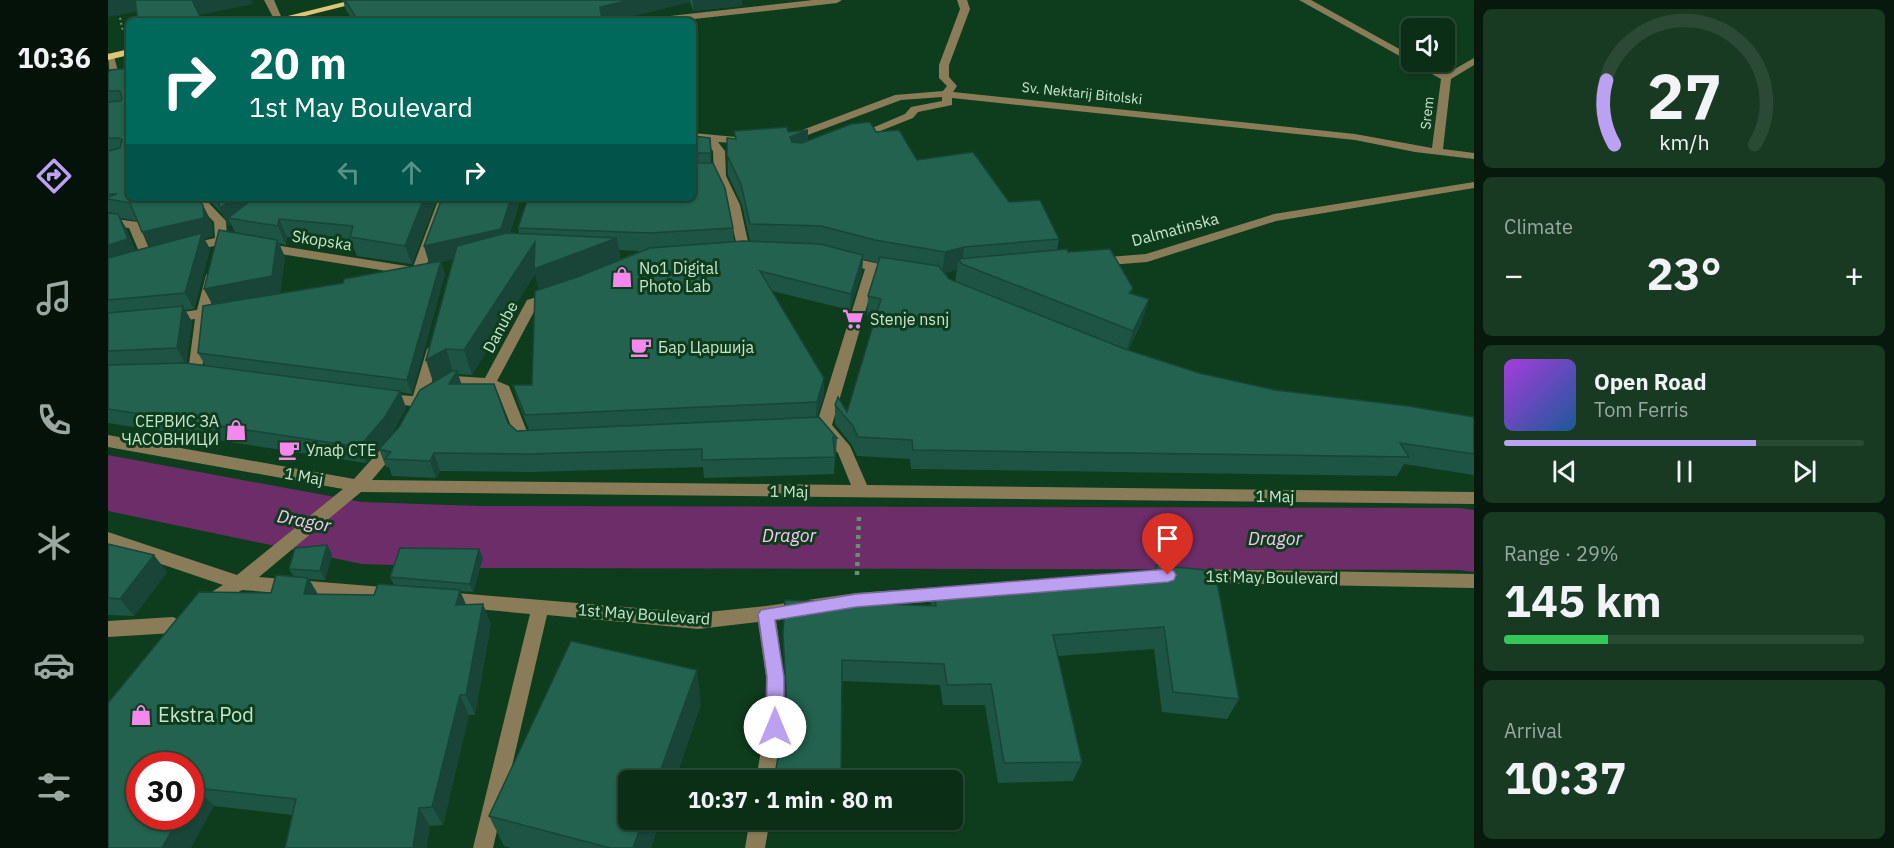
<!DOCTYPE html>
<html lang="en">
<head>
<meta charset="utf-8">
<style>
  :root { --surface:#0a2e16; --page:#183a23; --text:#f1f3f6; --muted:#99a8a1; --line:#2a4a35; --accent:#bca0f2 }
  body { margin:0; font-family:"IBM Plex Sans",sans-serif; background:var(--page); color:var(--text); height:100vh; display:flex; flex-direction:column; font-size:22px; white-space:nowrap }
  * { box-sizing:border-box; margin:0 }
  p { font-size:20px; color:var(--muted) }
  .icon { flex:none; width:33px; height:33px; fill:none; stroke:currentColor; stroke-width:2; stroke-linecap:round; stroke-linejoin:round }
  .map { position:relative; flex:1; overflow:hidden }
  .panel { display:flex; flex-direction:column; gap:9px; padding:9px; background:#06190c; width:420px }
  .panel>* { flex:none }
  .hud { position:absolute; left:18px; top:18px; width:570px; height:183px; border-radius:9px; box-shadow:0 2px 4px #0004,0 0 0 2px var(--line); background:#00695c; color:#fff; overflow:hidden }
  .tools { position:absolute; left:1293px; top:18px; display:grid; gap:12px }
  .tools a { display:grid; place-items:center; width:54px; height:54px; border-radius:9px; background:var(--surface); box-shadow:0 2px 4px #0004,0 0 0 2px var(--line); font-size:30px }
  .speed { position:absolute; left:18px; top:752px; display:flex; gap:12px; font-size:30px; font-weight:700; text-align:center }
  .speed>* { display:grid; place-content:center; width:78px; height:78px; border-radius:50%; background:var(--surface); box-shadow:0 2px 4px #0004,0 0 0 2px var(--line); line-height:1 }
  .speed .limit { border:9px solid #d22; background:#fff; color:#111 }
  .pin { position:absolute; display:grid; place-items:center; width:51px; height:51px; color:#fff; margin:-62px -26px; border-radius:50% 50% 50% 0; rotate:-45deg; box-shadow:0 0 6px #0007 }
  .pin .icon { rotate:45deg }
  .me { position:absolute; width:66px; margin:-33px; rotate:0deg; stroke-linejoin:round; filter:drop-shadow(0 0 4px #0008) }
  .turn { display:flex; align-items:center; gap:21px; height:126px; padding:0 24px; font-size:27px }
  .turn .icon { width:78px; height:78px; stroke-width:2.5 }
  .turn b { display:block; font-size:42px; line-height:51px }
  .lanes { display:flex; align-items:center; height:57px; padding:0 24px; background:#0003; justify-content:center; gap:30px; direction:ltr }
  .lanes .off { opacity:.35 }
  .big { font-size:45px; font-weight:700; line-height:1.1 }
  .panel .card { flex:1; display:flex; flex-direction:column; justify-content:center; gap:9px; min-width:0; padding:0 21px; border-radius:9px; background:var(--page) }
  .panel .dial { align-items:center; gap:0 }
  .dial svg { height:156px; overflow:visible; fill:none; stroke:var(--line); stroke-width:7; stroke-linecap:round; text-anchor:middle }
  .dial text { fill:var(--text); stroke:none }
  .song { display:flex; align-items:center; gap:18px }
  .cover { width:72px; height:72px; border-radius:9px; background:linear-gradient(135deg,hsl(280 70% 55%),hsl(210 70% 35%)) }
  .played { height:6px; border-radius:3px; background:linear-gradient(90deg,var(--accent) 70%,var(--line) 70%) }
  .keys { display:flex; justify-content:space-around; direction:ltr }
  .heat { display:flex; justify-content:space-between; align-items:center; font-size:33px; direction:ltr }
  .charge { height:9px; border-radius:4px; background:linear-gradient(90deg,#34c759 29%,var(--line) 0) }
  .trip { position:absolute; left:510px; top:770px; width:345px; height:60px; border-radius:9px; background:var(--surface); box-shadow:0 2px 4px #0004,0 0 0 2px var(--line); font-weight:700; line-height:60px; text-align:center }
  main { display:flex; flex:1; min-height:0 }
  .tab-bar { display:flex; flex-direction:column; width:108px; justify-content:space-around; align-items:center; background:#041209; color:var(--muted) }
  .tab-bar .icon { width:42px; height:42px }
  .tab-bar .active { color:var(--accent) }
  .tab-bar b { font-size:27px; color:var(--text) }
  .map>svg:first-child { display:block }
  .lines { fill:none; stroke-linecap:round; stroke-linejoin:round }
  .river { fill:#6c2d68; fill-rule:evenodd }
  .path-far1 { stroke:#688f72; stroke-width:2; stroke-dasharray:2 3; stroke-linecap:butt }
  .path { stroke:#688f72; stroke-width:4.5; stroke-dasharray:4 5; stroke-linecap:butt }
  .minor { fill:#8a7c58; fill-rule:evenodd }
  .major { fill:#e1c577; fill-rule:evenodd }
  .wall { fill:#1d5444; fill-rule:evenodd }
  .shaded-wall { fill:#184537 }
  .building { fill:#22624f; stroke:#184537; stroke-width:1.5 }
  .route { fill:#bca0f2; stroke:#7a689d; stroke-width:1.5 }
  .labels { text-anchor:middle; stroke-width:6; stroke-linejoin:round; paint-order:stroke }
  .far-street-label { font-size:14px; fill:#c8e6cd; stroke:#0e3d1d }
  .street-label { font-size:16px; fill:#c8e6cd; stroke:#0e3d1d }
  .poi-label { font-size:16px; fill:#c8e6cd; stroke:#0e3d1d; text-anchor:start }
  .water-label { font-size:18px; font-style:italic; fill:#fcc4f5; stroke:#0e3d1d }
  .near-poi-label { font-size:20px; fill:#c8e6cd; stroke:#0e3d1d; text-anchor:start }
</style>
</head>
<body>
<main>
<nav class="tab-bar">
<b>10:36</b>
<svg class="icon active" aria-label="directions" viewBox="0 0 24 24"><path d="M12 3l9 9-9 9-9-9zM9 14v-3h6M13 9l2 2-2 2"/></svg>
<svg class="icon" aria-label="music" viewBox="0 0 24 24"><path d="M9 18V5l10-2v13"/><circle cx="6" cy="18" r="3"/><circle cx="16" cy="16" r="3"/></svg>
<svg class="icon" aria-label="phone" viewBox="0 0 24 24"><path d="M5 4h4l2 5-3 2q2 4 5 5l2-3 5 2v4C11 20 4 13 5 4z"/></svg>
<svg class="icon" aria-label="climate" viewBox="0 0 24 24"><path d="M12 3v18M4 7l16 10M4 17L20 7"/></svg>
<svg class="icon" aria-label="car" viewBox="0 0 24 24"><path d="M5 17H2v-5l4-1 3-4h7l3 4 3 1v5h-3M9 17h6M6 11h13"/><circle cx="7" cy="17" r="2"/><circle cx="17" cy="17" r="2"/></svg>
<svg class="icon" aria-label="filters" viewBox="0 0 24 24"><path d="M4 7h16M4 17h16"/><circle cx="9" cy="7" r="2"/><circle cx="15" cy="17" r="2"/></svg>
</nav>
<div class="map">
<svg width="1366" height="848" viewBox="0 0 1366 848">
  <rect width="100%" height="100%" fill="#0e3d1d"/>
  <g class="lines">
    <polygon class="river" points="0,455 254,502 371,506 1351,508 1366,510 1366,572 1351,570 371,568 254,564 0,511"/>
    <polyline class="path-far1" points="11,13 15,32"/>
    <polyline class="path" points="749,575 751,516"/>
    <g class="minor">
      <polygon points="156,0 166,0 175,21 167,21"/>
      <polygon points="705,0 734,0 729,3 568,21 539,21 544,18"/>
      <polygon points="849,0 859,0 862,9 841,65 841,77 849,86 845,92 1247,134 1324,148 1333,79 1191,0 1203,0 1304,56 1304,62 1314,62 1338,74 1366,58 1366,65 1343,79 1335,149 1366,153 1366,159 1307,152 1247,140 844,98 844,105 810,112 805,118 752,139 744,139 743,137 797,114 803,107 834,101 834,97 793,100 697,136 688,142 680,142 680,138 689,132 787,95 835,91 839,86 831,78 831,65 852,9"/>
      <polygon points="0,53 6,56 12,79 4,95 0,96 2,79"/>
      <polygon points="585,133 639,138 644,141 639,144 610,142 617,151 618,176 632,205 642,251 640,254 632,254 630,251 620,205 606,176 605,151 598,141 585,139"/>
      <polygon points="1366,182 1366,188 1168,221 1039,262 988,266 982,262 988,258 1038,254 1166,214"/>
      <polygon points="83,198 96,198 118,221 119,238 131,240 133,243 131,246 118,245 115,252 107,252 106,246 80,252 76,251 74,248 76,245 107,238 106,222"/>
      <polygon points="331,198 343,198 315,275 310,276 154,251 148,247 154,243 305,267"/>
      <polygon points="0,218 30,222 45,258 43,261 35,261 21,228 0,226"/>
      <polygon points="736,256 794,269 795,272 789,276 769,271 724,425 742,446 759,485 1366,492 1366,504 253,492 151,577 287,588 293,590 296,595 293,600 287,602 134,590 100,610 94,608 91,603 94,598 115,585 0,546 0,532 129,575 235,489 0,447 0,435 246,479 283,438 293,438 296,442 264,480 743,485 730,453 708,426 757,269 732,263 730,260 732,257"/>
      <polygon points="104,271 110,275 102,308 114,307 121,311 119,314 100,317 94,372 87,377 80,372 87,319 61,322 54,318 61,314 89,310 98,275"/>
      <polygon points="446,292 453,296 451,299 429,306 389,381 401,386 420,434 429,436 432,440 429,444 410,444 390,393 379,388 349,386 310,411 303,406 272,402 270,398 272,394 305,396 319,349 326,344 333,349 322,389 347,376 377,378 419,300"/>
      <polygon points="1090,569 1366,574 1366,588 1090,583 1084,581 1081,576 1084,571"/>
      <polygon points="958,577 964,579 967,584 964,589 958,591 881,597 875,595 872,590 875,585 881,583"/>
      <polygon points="845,586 851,588 854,593 851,598 845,600 748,607 668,620 676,677 677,727 668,780 648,780 657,727 658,677 650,622 590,629 439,615 385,848 365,848 422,614 337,606 331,604 328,599 331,594 337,592 590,613 658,606 748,593"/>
      <polygon points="65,617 71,620 74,625 71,630 65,633 0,637 0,621"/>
      <polygon points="642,819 662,819 657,848 637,848"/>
    </g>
    <g class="major">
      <polygon points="244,0 261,0 177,21 160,21"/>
      <polygon points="21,49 21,55 0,60 0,54"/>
    </g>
  </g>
  <g class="wall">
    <polygon points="235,0 634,0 634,6 585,11 582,2 504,21 245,21 237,8"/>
    <path d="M 21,68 L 21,198 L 104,223 L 105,236 L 96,238 L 102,249 L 86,309 L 77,310 L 84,322 L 78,363 L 97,365 L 90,353 L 127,233 L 123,224 L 120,226 L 114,213 L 99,198 L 329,198 L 304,264 L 249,256 L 244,244 L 179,237 L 178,245 L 171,243 L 177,257 L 172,293 L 235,283 L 321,263 L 316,246 L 334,198 L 413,198 L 402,233 L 411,234 L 410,228 L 585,198 L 585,136 L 602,138 L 603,163 L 625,228 L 626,241 L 642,241 L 634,205 L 620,175 L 619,138 L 627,139 L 626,131 L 680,132 L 700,130 L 700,141 L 768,132 L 809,160 L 901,202 L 951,239 L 949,250 L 960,252 L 1025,288 L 1023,294 L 1041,299 L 1033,324 L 1020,350 L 1091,373 L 1167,390 L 1366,417 L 1366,475 L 1296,464 L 1289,476 L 803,469 L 802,459 L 749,456 L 744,445 L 727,424 L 727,405 L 739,412 L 767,317 L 759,315 L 760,296 L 770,263 L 755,259 L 754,272 L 742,310 L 664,291 L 716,395 L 709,417 L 729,438 L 728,455 L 727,455 L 726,474 L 596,478 L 595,467 L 424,472 L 332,471 L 328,478 L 284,476 L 281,467 L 278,467 L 271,449 L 291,427 L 326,382 L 318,360 L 345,259 L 333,262 L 337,274 L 304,394 L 292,392 L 298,408 L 284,434 L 258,463 L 0,423 L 0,213 L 4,213 L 3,212 L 0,212 L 0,74 ZM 12,218 L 30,221 L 42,247 L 27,250 L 19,230 ZM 511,250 L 532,251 L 512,259 ZM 849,270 L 847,282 L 841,279 L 836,273 ZM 427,274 L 431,290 L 424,385 L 405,385 L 410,402 L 421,430 L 409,431 L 353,384 L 350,374 L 364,375 Z"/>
    <polygon points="0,544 59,572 26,616 0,615"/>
    <polygon points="219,545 224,554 217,580 201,579 210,594 266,595 286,585 282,577 371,549 375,558 365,592 352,591 358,604 383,624 367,715 361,715 335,825 322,826 184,815 106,806 0,848 163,593 186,577 181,569"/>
    <polygon points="1048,565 1131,699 1119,719 1054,712 1046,649 950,656 974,762 965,781 890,783 877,705 835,705 832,685 734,681 732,780 667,780 667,774 678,711 675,635 823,606 825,590 938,588 941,578 1045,571"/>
    <polygon points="593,704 567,780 520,780 543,848 403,848 396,846 381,816"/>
  </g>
  <g class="shaded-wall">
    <polygon points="0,0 28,0 33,11 0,17"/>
    <polygon points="84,0 144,0 145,4 91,15"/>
    <polygon points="522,0 582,0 582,2 504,21 494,21 492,7"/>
    <polygon points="585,0 634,0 634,6 585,11"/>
    <polygon points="700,130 700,150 682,158 682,137"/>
    <polygon points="125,198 156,198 120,218 123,224 120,226 112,208"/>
    <polygon points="316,198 329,198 304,264 297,246"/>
    <polygon points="403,198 413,198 397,247 333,262 337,274 304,394 299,380 322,265 316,246"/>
    <polygon points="95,205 104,223 105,236 96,238 102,249 86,309 77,293 44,250 34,232"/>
    <polygon points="10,214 19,230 29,255 0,265 0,245"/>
    <polygon points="171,219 179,237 178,245 170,226"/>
    <polygon points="509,238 513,263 431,293 427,274 364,375 356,350 427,242"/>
    <polygon points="169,240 177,257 172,293 105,306 96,289"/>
    <polygon points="856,247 854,263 850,259 849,270 834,274 837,252"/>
    <polygon points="755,255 754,272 742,310 743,294"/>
    <polygon points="1041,299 1033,324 1017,355 1025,331"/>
    <polygon points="75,306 84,322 78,365 69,348"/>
    <polygon points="338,349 346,374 326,385 318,360"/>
    <polygon points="349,371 355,389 341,384"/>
    <polygon points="716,378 716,395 708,419 709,402"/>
    <polygon points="292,391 298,408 284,434 258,463 251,447"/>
    <polygon points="326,453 332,471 328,478 322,461"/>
    <polygon points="219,545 224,554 217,580 212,571"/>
    <polygon points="371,549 375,558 365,592 362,584"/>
    <polygon points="46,555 59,572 26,616 12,599"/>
    <polygon points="200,578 212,599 196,594"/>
    <polygon points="352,590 360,611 348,605"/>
    <polygon points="375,604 383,624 367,715 358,695"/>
    <polygon points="589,670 593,704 567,780 549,780"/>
    <polygon points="352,695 361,715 335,825 324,807"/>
    <polygon points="88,788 106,806 83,848 54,848 72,816 82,816 82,798"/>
    <polygon points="311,808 322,826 319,848 305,848"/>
    <polygon points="535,819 553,819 543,848 525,848"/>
  </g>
  <g class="building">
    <polygon points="27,0 84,0 94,21 30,21"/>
    <polygon points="237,0 522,0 492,7 494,21 250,21"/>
    <polygon points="21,68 21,198 88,198 95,205 96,218 34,232 22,203 0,199 0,197 9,194 0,194 0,151 12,148 14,140 11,138 0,138 0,102 12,101 14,99 12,91 0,91 0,74 2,70"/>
    <polygon points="762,122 768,132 791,130 809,160 865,152 901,202 932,200 951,239 856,247 837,252 767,240 713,226 642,224 633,184 619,155 619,138 628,139 626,131 679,127 680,132 700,130 682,137 684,142 694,143 743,124"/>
    <polygon points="585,136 602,138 603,153 585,153"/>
    <polygon points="585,163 605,163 617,188 625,228 541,233 410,228 420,198 585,198"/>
    <polygon points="109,198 125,198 112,208"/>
    <polygon points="146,198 316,198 297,246 242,237 245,226 171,219 170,226 120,218"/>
    <polygon points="334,198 403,198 393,229 316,246"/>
    <polygon points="0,213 10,214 20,239 0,245"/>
    <polygon points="111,230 169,240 164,276 96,289"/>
    <polygon points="94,233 77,293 0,300 0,258"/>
    <polygon points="398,233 509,238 426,269 427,242 356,350 338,349 318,360 349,246"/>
    <polygon points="635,241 712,244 755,255 743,294 652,271 716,378 709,402 417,415 405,385 424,385 427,291 469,277 542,248"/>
    <polygon points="959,249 960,252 1002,249 1025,288 1021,293 1041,299 1025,331 854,264 850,259"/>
    <polygon points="772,257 831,266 841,279 1017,349 1091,373 1167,390 1300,406 1366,417 1366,454 1292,443 1301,457 805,450 804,440 750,437 745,426 727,405 730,397 739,412 773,299 760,296"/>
    <polygon points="333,261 299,380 90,353 95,306 235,283 236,279"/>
    <polygon points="75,306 69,348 0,351 0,313"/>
    <polygon points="77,363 292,391 277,417 251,447 0,409 0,365"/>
    <polygon points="344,371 349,371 341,384 386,384 400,423 409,431 711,417 729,438 725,437 727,457 594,460 594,449 419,454 326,453 322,461 277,459 283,452 271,449 291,427 312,390"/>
    <polygon points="0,544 46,555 12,599 0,598"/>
    <polygon points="219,545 212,571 181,569 187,548"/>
    <polygon points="292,548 371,549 362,584 282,577"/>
    <polygon points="1048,565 1107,571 1131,699 1065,692 1056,627 945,635 974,762 896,763 883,684 839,685 836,664 734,660 733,776 667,774 679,707 675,635 677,600 828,606 825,590 944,588 941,578 1048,570"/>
    <polygon points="168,575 200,578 196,594 266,595 270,584 352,590 348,605 375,604 358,695 352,695 324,807 311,808 305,848 177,848 188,799 88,788 82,798 82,765 32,765 32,816 72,816 54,848 0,848 0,703 91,592 163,593"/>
    <polygon points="463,641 589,670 549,780 520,780 520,819 535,819 525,848 502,848 381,816"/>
  </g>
  <polygon class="route" points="1060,569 1066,571 1068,575 1066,580 1060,582 748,607 667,620 676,677 676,727 673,732 667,735 661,732 658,727 659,677 650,614 653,610 748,594"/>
  <defs>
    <symbol id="shop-bare" viewBox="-9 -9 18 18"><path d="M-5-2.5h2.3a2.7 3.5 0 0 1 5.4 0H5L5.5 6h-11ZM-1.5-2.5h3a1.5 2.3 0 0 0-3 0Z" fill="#f688ed" stroke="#0e3d1d" stroke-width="2.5" paint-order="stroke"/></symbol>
    <symbol id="supermarket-bare" viewBox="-9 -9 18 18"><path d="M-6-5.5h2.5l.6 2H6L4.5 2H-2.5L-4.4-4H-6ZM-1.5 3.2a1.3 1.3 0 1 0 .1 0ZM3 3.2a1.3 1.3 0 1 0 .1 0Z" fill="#f688ed" stroke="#0e3d1d" stroke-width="2.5" paint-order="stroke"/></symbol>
    <symbol id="cafe-bare" viewBox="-9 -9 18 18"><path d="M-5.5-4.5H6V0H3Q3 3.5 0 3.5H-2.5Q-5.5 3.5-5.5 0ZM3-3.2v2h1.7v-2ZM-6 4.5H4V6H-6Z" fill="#f688ed" stroke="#0e3d1d" stroke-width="2.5" paint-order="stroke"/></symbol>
  </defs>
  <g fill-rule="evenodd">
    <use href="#shop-bare" x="499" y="262" width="30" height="30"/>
    <use href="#supermarket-bare" x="730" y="304" width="30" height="30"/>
    <use href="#cafe-bare" x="518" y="332" width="30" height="30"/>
    <use href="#shop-bare" x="113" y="415" width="30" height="30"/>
    <use href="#cafe-bare" x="166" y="435" width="30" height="30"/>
    <use href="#shop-bare" x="18" y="700" width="30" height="30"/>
  </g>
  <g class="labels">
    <g class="far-street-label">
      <text transform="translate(974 93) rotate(6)" y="5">Sv. Nektarij Bitolski</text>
      <text transform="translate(1319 113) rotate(-84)" y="5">Srem</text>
    </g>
    <g class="street-label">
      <text transform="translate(1067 229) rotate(-15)" y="6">Dalmatinska</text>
      <text transform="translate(214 240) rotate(9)" y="6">Skopska</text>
      <text transform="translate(392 327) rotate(-62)" y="6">Danube</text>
      <text transform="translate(196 476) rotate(10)" y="6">1 Maj</text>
      <text transform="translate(681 491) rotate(1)" y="6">1 Maj</text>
      <text transform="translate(1167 496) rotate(1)" y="6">1 Maj</text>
      <text transform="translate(1164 577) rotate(1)" y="6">1st May Boulevard</text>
      <text transform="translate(536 614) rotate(4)" y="6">1st May Boulevard</text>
    </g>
    <g class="poi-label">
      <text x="531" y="274">No1 Digital<tspan x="531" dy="18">Photo Lab</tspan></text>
      <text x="762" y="325">Stenje nsnj</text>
      <text x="550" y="353">Бар Царшија</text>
      <text x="111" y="427" text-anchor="end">СЕРВИС ЗА<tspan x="111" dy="18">ЧАСОВНИЦИ</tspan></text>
      <text x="198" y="456">Улаф СТЕ</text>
    </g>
    <g class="water-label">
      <text transform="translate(196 521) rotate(11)" y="6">Dragor</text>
      <text x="681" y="542">Dragor</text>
      <text x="1167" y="545">Dragor</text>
    </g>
    <g class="near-poi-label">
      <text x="50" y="722">Ekstra Pod</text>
    </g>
  </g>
</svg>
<div class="tools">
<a><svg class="icon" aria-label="sound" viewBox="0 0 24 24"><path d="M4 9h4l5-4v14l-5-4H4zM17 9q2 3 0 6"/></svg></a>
</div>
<div class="speed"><div class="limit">30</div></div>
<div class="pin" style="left:1060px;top:575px;background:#d93025"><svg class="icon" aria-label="arrive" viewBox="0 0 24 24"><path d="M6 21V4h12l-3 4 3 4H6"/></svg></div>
<svg class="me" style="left:667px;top:727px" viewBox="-20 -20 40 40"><circle r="19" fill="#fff"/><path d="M0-13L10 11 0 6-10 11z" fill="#bca0f2"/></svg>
<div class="trip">10:37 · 1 min · 80 m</div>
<div class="hud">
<div class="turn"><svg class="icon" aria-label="right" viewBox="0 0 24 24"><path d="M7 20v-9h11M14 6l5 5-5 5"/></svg><div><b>20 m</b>1st May Boulevard</div></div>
<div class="lanes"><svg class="icon off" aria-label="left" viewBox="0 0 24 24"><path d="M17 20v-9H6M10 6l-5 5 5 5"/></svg><svg class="icon off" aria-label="ahead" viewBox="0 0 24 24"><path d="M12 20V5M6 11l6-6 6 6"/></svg><svg class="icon" aria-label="right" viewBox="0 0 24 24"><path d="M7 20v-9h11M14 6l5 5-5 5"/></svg></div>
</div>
</div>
<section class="panel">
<div class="card dial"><svg viewBox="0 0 100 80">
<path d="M14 69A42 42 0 1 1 86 69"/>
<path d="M14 69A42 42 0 0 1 10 36" stroke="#bca0f2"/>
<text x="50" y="56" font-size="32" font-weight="700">27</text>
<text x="50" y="72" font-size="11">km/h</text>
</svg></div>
<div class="card"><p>Climate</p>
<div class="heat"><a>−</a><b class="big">23°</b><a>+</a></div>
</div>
<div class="card">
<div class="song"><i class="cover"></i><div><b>Open Road</b><p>Tom Ferris</p></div></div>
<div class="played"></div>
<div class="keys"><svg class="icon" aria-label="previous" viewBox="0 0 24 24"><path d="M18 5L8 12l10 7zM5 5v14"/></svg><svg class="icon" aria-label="pause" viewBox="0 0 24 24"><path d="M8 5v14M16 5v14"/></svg><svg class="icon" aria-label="next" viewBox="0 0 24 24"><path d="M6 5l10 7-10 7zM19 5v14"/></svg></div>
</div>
<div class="card"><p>Range · 29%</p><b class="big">145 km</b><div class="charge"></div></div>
<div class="card"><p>Arrival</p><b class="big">10:37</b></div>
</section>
</main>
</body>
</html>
